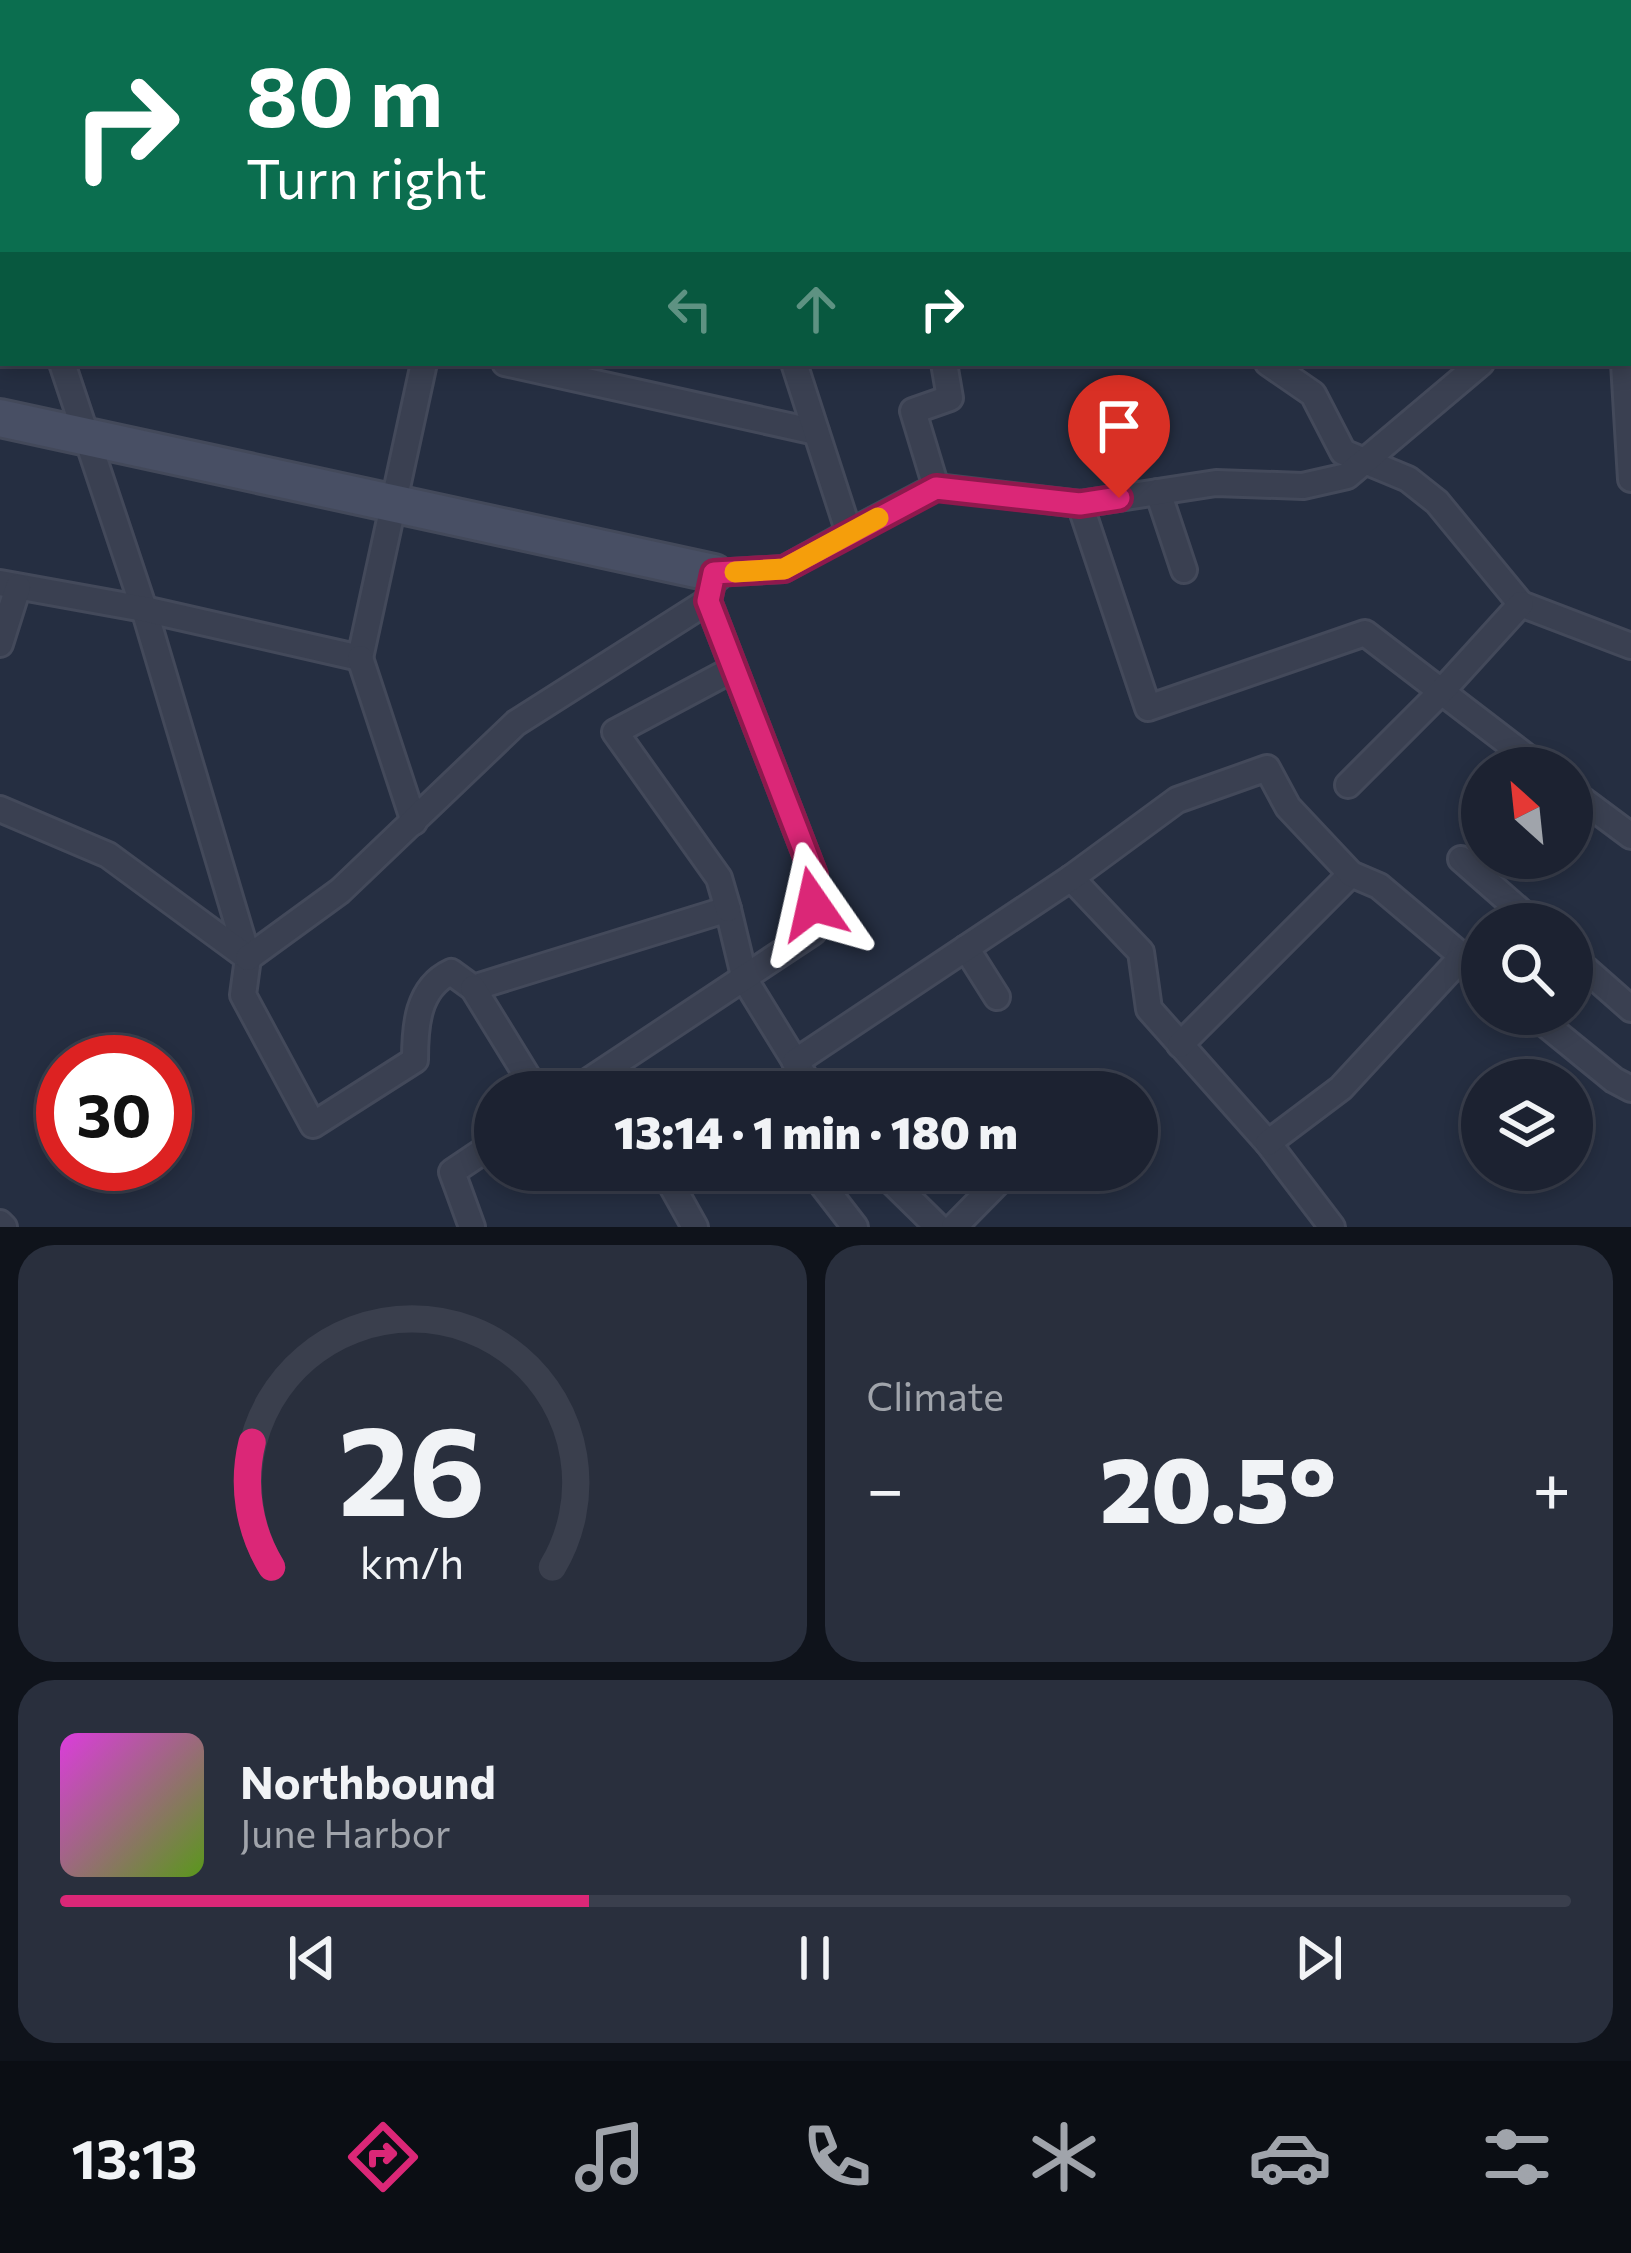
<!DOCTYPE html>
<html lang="en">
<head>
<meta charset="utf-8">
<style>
  :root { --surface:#1c2231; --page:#292f3d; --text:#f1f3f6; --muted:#a0a4ab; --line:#3a3f4d; --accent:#db2777 }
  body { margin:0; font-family:Commissioner,sans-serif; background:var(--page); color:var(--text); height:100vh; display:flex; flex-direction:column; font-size:45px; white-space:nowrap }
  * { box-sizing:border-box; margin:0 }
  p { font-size:39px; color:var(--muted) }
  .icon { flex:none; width:66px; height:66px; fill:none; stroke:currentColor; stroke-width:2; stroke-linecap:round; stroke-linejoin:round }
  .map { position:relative; height:1227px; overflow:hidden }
  .details { display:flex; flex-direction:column; gap:18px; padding:18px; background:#0f131b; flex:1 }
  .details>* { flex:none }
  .hud { position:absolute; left:0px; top:0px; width:1632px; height:366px; box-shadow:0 6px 18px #0003,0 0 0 3px var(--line); background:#0b6e4f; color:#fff; overflow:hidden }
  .needle { width:78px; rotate:333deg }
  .controls { position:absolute; left:1461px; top:747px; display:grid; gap:24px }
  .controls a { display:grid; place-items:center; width:132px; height:132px; border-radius:50%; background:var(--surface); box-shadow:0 6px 18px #0003,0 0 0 3px var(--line); font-size:60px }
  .speed { position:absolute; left:36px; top:1035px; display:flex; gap:24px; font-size:60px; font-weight:700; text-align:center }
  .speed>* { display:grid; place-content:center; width:156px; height:156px; border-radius:50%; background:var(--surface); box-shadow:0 6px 18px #0003,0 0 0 3px var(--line); line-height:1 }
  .speed .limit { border:18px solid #d22; background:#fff; color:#111 }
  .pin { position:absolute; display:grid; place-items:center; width:102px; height:102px; color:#fff; margin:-123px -51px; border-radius:50% 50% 50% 0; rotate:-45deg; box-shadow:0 0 12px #0007 }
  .pin .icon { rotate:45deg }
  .me { position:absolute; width:132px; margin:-66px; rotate:349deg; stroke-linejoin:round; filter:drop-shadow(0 0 9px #0008) }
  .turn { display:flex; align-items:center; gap:42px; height:252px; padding:0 48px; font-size:54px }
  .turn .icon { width:156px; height:156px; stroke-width:2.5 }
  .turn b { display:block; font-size:84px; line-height:102px }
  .lanes { display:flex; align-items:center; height:114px; padding:0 48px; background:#0003; justify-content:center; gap:60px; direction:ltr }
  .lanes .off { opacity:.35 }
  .big { font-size:90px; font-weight:800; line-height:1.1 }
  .details .card { flex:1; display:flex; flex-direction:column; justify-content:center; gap:18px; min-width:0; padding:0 42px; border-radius:36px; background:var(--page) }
  .details .dial { align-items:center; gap:0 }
  .dial svg { height:312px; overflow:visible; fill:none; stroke:var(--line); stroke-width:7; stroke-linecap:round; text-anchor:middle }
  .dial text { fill:var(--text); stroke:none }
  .song { display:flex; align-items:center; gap:36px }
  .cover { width:144px; height:144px; border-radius:18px; background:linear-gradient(135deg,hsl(300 70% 55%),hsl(90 70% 35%)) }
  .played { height:12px; border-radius:6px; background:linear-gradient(90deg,var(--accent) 35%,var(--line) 35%) }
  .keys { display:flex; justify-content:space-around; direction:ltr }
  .heat { display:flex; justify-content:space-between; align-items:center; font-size:66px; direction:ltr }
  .details .tiles { flex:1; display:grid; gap:18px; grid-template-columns:1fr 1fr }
  .card:last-child { grid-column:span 2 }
  .trip { position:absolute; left:474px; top:1071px; width:684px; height:120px; border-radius:60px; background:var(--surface); box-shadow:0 6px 18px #0003,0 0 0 3px var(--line); font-weight:800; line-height:120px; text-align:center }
  .menu { display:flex; height:192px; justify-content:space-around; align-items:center; background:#0b0e14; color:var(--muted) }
  .menu .icon { width:84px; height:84px }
  .menu .active { color:var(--accent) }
  .menu b { font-size:54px; color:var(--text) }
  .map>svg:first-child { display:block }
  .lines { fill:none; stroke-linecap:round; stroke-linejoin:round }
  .street-casing { stroke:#43495a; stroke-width:30 }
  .secondary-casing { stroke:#43495a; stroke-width:42 }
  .street { stroke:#3a4051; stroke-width:24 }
  .secondary { stroke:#484f64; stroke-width:36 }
  .route-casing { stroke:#8e194d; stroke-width:30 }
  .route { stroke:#db2777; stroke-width:21 }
  .slow { stroke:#f59e0b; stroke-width:21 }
</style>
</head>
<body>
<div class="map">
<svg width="1631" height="1227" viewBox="0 0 1631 1227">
  <rect width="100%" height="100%" fill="#252e41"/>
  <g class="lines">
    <defs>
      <g id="street">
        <polyline points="151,0 152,3"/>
        <polyline points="676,0 677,3"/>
        <polyline points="872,0 873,3"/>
        <polyline points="1063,0 1066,3"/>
        <polyline points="1192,0 1194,3"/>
        <polyline points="1262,0 1263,3"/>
        <polyline points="1608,0 1608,3"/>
        <polyline points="217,3 226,0"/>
        <polyline points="1629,58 1631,60"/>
        <polyline points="0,167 3,177"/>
        <polyline points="0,249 3,250"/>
        <path d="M 62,363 L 144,609 L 248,958 L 243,995 L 313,1125 L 415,1060 C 415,1027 417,988 451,972 L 473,988 L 728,909 L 745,980 L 814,1092"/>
        <polyline points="505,363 816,432"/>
        <polyline points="1268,363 1313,394 1343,452 1408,479 1437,502 1521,604 1631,646"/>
        <polyline points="1624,363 1631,479"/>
        <polyline points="936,487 913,411 950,398 944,363"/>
        <polyline points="1158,492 1184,570"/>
        <polyline points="1080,504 1148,708 1365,633 1541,768"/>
        <polyline points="849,533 936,487 1080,504 1216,483 1303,486 1347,476 1481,363"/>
        <polyline points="0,583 144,609 360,658 424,363"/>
        <polyline points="0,644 18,587"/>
        <polyline points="360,658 414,822"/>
        <polyline points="1348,785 1441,692 1521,604"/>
        <polyline points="1572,792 1631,836"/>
        <polyline points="0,809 108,855 248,958"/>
        <polyline points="1461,859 1535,924"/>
        <polyline points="1071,878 1141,952 1149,1009 1268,1143 1332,1227"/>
        <polyline points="728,909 719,878 615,732 733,669"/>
        <polyline points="966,948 997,997"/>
        <polyline points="1572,957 1631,1009"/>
        <polyline points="248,958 340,891 516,723 708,601"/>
        <polyline points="473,988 537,1092"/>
        <polyline points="1533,1014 1614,1080 1631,1089"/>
        <polyline points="1180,1045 1351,874"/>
        <polyline points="795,1062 1071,878 1177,800 1267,768 1288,807 1351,874 1379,886 1482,973"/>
        <polyline points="572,1092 813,932 814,875 708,601 714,573 784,569 849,533 794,363"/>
        <polyline points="1268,1143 1341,1088 1462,957"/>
        <polyline points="679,1170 667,1177 695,1227"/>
        <polyline points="811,1170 855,1227"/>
        <polyline points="880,1170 938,1227"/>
        <polyline points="0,1223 4,1227"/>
        <polyline points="472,1227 452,1172 495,1143"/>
        <polyline points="954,1227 1010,1170"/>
      </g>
      <polyline id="secondary" points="0,418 714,573"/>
    </defs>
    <use href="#street" class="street-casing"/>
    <use href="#secondary" class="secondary-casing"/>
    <use href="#street" class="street"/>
    <use href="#secondary" class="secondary"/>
  </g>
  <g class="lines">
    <defs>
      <polyline id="route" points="813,904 814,875 708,601 714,573 784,569 936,488 1080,504 1119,498"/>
    </defs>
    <use href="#route" class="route-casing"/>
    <use href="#route" class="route"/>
    <polyline class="slow" points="735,572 784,569 878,518"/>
  </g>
</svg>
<div class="controls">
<a><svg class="needle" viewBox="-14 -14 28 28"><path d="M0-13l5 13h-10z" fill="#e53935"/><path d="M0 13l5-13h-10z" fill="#a0a4ab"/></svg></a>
<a><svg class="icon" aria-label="search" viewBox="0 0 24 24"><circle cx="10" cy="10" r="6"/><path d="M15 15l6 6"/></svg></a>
<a><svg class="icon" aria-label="layers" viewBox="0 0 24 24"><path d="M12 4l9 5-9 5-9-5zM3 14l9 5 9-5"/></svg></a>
</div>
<div class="speed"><div class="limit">30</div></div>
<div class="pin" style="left:1119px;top:498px;background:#d93025"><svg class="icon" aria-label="arrive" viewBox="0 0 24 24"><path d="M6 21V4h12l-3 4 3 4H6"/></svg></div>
<svg class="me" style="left:813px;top:904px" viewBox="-20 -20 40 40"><path d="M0-17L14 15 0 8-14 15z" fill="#db2777" stroke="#fff" stroke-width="4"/></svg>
<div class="trip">13:14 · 1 min · 180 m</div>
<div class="hud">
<div class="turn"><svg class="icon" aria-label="right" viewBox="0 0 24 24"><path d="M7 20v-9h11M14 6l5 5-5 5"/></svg><div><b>80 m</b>Turn right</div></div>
<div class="lanes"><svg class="icon off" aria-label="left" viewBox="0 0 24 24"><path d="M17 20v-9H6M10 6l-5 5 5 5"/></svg><svg class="icon off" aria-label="ahead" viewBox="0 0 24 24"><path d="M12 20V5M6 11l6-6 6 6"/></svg><svg class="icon" aria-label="right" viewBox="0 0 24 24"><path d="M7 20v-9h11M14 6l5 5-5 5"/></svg></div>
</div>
</div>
<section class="details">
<div class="tiles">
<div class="card dial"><svg viewBox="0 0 100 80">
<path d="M14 69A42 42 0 1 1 86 69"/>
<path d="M14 69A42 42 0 0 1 9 37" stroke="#db2777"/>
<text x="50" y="56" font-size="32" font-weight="700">26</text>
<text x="50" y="72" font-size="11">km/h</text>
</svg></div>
<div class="card"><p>Climate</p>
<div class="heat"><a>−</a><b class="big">20.5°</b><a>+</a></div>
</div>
<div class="card">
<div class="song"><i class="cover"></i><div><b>Northbound</b><p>June Harbor</p></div></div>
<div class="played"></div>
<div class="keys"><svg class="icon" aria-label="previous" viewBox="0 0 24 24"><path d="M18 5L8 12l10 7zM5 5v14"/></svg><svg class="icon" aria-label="pause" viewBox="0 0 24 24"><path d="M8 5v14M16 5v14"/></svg><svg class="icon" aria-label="next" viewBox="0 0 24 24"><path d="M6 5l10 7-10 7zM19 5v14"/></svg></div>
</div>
</div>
</section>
<nav class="menu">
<b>13:13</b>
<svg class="icon active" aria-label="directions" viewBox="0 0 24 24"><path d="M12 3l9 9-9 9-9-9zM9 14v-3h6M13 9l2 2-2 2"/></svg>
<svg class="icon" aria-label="music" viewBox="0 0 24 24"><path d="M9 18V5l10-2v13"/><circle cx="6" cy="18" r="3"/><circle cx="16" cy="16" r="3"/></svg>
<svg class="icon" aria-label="phone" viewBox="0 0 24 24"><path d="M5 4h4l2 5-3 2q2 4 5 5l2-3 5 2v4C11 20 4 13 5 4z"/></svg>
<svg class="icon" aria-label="climate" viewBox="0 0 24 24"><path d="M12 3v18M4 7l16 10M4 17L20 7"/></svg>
<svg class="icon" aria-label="car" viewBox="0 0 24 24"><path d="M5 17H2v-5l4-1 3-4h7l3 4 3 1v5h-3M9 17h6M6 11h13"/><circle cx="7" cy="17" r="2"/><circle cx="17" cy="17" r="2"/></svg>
<svg class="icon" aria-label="filters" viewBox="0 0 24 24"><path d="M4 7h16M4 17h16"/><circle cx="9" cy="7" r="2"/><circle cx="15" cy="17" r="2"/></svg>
</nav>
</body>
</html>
